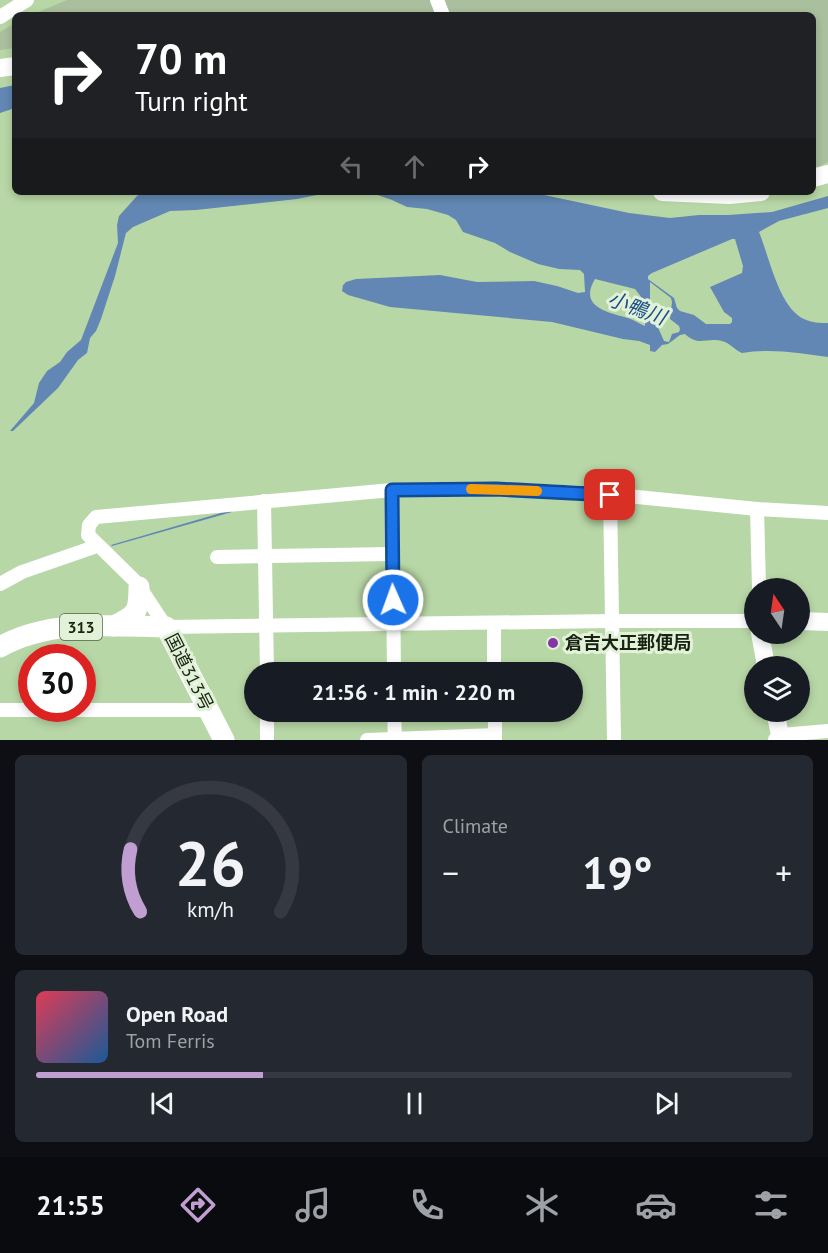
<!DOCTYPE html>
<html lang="en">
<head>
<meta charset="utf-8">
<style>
  :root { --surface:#171b24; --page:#242831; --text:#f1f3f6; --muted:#9ea1a6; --line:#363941; --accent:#c09ed2 }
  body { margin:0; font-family:"PT Sans","Noto Sans JP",sans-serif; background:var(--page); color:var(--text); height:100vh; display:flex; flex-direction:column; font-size:22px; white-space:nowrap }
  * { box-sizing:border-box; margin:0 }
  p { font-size:20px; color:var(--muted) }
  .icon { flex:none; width:33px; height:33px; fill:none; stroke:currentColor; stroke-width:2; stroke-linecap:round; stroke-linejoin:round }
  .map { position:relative; height:740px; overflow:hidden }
  .panel { display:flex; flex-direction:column; gap:15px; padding:15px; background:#0d0f14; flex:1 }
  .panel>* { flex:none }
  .guide { position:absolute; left:12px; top:12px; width:804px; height:183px; border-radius:9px; box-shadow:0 3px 9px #0003; background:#202124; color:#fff; overflow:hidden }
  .needle { width:39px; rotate:347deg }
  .fabs { position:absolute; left:744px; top:578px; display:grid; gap:12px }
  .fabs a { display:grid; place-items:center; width:66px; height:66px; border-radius:50%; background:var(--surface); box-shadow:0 3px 9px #0003; font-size:30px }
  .speed { position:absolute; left:18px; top:644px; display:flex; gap:12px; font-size:30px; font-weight:700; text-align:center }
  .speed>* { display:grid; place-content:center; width:78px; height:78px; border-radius:50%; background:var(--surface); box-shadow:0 3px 9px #0003; line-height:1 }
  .speed .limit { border:9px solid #d22; background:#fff; color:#111 }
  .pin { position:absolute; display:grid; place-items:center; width:51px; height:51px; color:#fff; margin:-26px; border-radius:12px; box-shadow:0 3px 9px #0006 }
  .me { position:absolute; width:66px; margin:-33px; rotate:358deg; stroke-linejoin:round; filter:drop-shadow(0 0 4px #0008) }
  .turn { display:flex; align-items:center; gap:21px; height:126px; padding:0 24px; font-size:27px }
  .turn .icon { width:78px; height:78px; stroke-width:2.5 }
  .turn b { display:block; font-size:42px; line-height:51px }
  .lanes { display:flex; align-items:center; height:57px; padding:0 24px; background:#0003; justify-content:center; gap:30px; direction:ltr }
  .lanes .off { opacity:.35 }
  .big { font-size:45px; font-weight:700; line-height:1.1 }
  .panel .tile { flex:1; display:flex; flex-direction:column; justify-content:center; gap:9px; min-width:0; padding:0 21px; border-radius:9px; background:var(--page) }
  .panel .dial { align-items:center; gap:0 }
  .dial svg { height:156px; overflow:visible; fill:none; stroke:var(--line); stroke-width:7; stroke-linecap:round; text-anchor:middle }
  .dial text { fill:var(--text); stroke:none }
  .song { display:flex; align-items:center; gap:18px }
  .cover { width:72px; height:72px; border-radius:9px; background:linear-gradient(135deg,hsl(350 70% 55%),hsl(210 70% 35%)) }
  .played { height:6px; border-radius:3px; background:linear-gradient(90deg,var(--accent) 30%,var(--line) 30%) }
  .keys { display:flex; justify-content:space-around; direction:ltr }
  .heat { display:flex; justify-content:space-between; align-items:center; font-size:33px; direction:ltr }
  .panel .tiles { flex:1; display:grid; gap:15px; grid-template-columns:1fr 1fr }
  .tile:last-child { grid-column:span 2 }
  .trip { position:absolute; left:244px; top:662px; width:339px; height:60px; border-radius:30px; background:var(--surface); box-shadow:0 3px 9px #0003; font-weight:700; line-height:60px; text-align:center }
  .menu { display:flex; height:96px; justify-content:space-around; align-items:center; background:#090b0e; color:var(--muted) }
  .menu .icon { width:42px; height:42px }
  .menu .selected { color:var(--accent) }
  .menu b { font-size:27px; color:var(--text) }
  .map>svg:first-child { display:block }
  .green { fill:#aabf9e }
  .water { fill:#6287b4; fill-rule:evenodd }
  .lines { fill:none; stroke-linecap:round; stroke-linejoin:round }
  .minor { stroke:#fff; stroke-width:14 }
  .major { stroke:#fff; stroke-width:18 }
  .highway { stroke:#fff; stroke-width:21 }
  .route-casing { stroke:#114b97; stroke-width:15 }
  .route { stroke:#1a73e8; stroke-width:10 }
  .slow { stroke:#f59e0b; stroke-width:10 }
  .poi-dot { fill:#8435a6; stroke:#e2f2d9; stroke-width:2 }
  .labels { text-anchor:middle; stroke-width:6; stroke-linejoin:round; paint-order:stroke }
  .shield { fill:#e2f2d9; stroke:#55614d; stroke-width:1.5 }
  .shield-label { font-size:16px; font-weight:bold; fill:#182311 }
  .poi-label { font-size:18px; font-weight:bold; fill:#182311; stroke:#e2f2d9; text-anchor:start }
  .street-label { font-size:18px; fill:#182311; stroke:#e2f2d9 }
  .water-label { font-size:20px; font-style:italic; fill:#1b4f89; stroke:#e2f2d9 }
</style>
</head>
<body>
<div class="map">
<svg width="828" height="740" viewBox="0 0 828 740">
  <rect width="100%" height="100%" fill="#b8d7a6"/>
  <g class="green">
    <polygon points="67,0 828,0 828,162 818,167 813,164 813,15 31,15"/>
    <polygon points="15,23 15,48 0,50 0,32"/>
  </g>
  <g class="water">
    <polygon points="15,85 15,108 0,113 0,88"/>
    <polygon points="144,192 332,192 297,199 196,210 170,211 133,227 126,233 115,276 101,319 96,331 90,338 87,353 78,360 58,388 13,431 10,431 34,403 39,383 47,371 60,362 67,352 81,340 118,243 117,225 119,216 137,196"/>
    <path d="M 362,192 L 530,192 L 629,213 L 670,218 L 699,215 L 728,215 L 772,212 L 828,196 L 828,208 L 779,221 L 759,232 C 769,256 779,308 804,319 C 812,323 820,323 828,323 L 828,357 C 800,353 771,348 742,353 C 735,350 730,343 722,341 C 706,337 699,347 685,334 L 680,335 L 668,344 L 662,345 L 655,352 L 650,351 L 650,345 L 639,341 L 623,339 L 552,322 L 390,307 L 348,295 L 342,291 L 343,285 L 346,282 L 356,279 L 440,275 L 477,282 L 534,281 L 557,286 L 578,293 L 585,292 L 584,274 L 580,270 L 559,269 L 538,264 L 510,252 L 495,243 L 463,232 L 456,220 L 448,215 L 427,209 L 407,207 L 392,200 L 372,193 ZM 732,239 L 735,239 L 743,266 L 742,273 L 710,287 L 724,312 L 732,318 L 732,322 L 730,324 L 706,324 L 694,315 L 680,311 L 677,308 L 674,298 L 648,279 L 648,276 L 652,273 ZM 595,279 L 635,289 L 645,302 L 645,326 C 640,324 634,320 628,318 C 608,312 578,307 595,279 ZM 650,282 L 671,298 L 672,302 L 670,319 L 679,326 L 680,329 L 679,332 L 672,334 L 669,342 L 664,341 L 656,323 L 650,321 Z"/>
    <polygon points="231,510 232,512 112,546 111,545"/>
  </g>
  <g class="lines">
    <g class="minor">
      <polyline points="437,0 443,15"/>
      <polyline points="0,17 27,0"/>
      <polyline points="392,490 394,672"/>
      <polyline points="610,495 614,740"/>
      <polyline points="264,501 267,672"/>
      <polyline points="757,509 759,588"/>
      <polyline points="217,557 392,554"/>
      <polyline points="0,584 22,572 97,546"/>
      <polyline points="754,621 612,621 166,627 137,583 88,535 89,525 96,517 392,490 496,489 607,494 757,509 828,513"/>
      <polyline points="494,623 494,672"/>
      <polyline points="0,710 209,710"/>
      <polyline points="267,711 267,740"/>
      <polyline points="394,711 395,740"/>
      <polyline points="495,711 495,740"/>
      <polyline points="781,735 828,731"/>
      <polyline points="367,740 495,735"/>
    </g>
    <g class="major">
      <polyline points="0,68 15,66"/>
      <polyline points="813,178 828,174"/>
      <polyline points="662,192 729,195 761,192"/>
      <polyline points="800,621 828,622"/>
      <polyline points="760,633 766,666"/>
      <polyline points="775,711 781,740 777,740"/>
    </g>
    <g class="highway">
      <path d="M 114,626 C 137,615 139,612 139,587"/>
      <path d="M 0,647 C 50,619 111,626 166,627 L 224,740"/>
    </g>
  </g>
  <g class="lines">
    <defs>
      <polyline id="route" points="393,600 392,490 496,489 610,495"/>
    </defs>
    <use href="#route" class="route-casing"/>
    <use href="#route" class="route"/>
    <polyline class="slow" points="471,489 537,491"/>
  </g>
  <circle class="poi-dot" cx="553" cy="643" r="6"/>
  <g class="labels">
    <rect class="shield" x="60" y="614" width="42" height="26" rx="4.5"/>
    <g class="shield-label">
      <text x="81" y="633">313</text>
    </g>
    <g class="poi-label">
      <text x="565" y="649">倉吉大正郵便局</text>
    </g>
    <g class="street-label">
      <text transform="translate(189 672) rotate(63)" y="6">国道313号</text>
    </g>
    <g class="water-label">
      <text transform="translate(637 308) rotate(20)" y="7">小鴨川</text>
    </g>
  </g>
</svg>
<div class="fabs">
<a><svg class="needle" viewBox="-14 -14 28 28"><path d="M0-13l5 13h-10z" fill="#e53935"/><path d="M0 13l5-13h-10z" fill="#9ea1a6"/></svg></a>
<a><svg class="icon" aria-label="layers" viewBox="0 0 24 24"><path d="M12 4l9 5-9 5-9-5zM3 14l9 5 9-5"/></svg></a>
</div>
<div class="speed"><div class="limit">30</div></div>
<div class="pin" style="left:610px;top:495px;background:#d93025"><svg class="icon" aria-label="arrive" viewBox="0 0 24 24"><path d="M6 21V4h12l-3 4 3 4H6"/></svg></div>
<svg class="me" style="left:393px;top:600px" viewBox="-20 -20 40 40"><circle r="17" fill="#1a73e8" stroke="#fff" stroke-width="3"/><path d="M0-11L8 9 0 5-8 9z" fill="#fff"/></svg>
<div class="trip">21:56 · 1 min · 220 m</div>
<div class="guide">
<div class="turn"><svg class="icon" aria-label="right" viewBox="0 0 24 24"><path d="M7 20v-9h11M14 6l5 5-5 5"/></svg><div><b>70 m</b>Turn right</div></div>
<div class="lanes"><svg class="icon off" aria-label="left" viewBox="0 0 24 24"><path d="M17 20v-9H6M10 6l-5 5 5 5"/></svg><svg class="icon off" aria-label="ahead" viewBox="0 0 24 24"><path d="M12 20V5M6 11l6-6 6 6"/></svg><svg class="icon" aria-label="right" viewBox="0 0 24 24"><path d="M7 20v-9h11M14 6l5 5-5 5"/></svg></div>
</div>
</div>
<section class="panel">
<div class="tiles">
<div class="tile dial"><svg viewBox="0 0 100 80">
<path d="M14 69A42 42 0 1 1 86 69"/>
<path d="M14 69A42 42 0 0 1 9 37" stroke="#c09ed2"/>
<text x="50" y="56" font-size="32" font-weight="700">26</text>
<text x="50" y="72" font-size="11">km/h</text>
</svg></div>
<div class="tile"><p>Climate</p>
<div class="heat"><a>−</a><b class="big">19°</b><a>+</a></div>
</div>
<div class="tile">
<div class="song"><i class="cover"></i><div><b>Open Road</b><p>Tom Ferris</p></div></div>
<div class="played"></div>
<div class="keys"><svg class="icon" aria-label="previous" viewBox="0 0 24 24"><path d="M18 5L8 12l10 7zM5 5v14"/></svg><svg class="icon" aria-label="pause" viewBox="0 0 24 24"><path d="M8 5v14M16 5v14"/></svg><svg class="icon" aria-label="next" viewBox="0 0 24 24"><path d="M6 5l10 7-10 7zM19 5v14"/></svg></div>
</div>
</div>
</section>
<nav class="menu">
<b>21:55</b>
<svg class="icon selected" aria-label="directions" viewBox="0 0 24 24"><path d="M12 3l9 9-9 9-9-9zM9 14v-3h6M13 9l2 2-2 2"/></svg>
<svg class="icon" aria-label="music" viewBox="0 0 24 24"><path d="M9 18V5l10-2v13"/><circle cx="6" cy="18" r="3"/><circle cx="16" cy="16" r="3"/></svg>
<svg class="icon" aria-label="phone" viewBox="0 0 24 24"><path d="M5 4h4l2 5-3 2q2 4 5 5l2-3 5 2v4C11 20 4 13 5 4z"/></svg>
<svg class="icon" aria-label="climate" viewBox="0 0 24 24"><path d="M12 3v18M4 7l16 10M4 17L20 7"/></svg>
<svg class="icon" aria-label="car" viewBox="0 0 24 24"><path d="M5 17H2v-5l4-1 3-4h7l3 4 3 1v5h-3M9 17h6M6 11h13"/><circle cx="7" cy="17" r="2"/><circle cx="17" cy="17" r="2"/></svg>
<svg class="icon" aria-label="filters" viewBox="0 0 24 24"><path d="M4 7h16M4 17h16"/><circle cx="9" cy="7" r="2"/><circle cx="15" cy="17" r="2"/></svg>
</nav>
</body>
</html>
